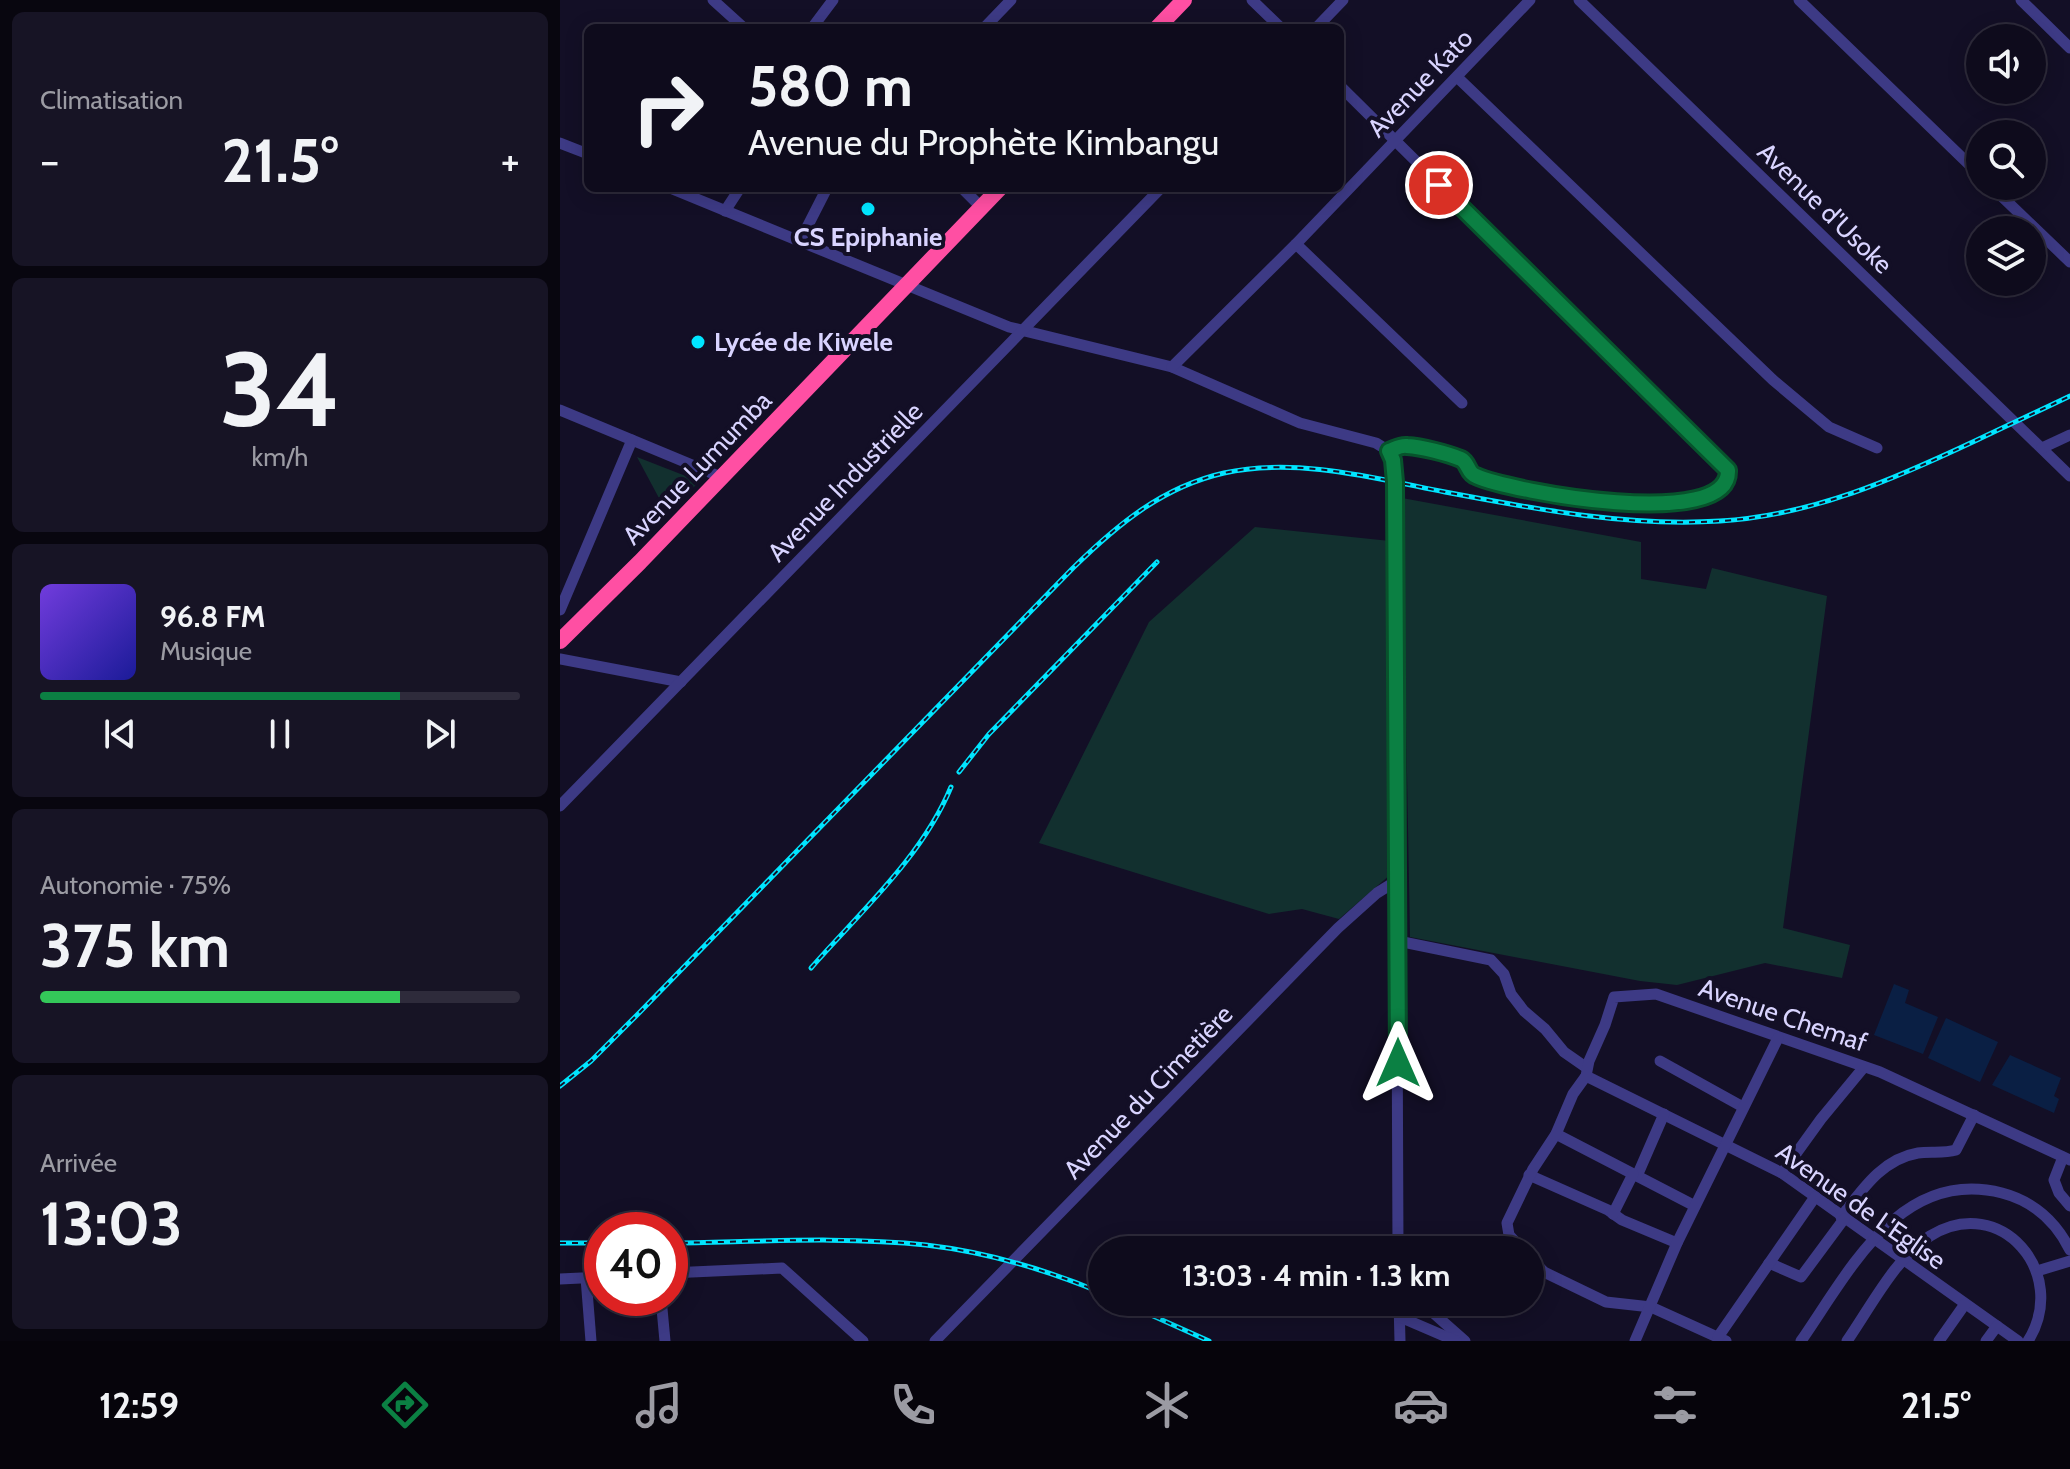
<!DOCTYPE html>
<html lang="fr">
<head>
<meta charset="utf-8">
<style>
  :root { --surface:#0e0b1c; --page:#171425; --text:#f1f3f6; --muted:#9b9ba3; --line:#2e2b3b; --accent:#0b8043 }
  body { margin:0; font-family:Cabin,sans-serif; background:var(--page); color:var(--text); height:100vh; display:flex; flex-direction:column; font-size:30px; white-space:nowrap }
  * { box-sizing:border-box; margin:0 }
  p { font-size:26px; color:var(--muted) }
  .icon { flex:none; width:44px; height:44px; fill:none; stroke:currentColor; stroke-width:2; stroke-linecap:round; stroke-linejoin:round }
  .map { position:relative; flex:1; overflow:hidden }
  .side { display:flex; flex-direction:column; gap:12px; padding:12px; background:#08060f; width:560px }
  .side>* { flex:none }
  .banner { position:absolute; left:24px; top:24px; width:760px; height:168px; border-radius:12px; box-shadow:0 4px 20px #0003,0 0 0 2px var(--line); background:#0e0b1c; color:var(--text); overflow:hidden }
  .tools { position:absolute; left:1406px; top:24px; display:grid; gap:16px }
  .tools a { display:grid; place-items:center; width:80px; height:80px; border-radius:50%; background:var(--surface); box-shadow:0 4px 20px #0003,0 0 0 2px var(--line); font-size:40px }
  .speed { position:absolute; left:24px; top:1212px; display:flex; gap:16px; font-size:40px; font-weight:700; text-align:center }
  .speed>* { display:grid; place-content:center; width:104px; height:104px; border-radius:50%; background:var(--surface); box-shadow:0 4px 20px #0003,0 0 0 2px var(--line); line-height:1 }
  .speed .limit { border:12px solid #d22; background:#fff; color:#111 }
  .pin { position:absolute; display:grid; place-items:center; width:68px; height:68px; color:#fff; margin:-34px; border:4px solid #fff; border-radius:50%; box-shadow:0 2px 8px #0007 }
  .me { position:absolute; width:88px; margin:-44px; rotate:0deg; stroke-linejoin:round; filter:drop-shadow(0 0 6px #0008) }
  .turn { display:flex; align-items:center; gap:28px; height:168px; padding:0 32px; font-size:36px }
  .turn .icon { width:104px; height:104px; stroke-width:2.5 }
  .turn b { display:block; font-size:56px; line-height:68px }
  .big { font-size:60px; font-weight:800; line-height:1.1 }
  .side .widget { flex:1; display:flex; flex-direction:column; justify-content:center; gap:12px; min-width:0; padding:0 28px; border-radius:12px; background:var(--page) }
  .side .dial { align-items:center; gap:0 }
  .dial b { font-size:104px; line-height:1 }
  .song { display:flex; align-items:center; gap:24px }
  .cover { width:96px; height:96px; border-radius:12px; background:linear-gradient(135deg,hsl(260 70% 55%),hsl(240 70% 35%)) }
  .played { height:8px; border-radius:4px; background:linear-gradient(90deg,var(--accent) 75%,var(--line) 75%) }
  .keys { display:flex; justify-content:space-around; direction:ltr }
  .heat { display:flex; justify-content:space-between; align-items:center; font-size:44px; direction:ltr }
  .charge { height:12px; border-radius:6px; background:linear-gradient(90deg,#34c759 75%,var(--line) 0) }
  .trip { position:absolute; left:528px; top:1236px; width:456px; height:80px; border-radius:40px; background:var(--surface); box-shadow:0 4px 20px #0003,0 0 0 2px var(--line); font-weight:800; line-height:80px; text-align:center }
  .menu { display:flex; height:128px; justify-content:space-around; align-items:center; background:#06040b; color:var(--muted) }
  .menu .icon { width:56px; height:56px }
  .menu .current { color:var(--accent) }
  .menu b { font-size:36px; color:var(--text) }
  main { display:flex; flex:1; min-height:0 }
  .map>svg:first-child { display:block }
  .green { fill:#12302f }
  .water { fill:#0a1f44 }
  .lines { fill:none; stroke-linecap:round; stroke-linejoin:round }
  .minor { stroke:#3d3a85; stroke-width:11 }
  .highway { stroke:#ff4fa3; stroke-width:16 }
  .rail-casing { stroke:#00e5ff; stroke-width:5 }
  .rail { stroke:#130f26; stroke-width:2; stroke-dasharray:6; stroke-linecap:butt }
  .route-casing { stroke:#07532c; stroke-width:20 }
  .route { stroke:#0b8043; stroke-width:14 }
  .poi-dot { fill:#00e5ff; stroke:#130f26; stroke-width:3 }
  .labels { text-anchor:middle; stroke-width:8; stroke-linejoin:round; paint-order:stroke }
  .street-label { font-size:26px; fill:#d9d4ff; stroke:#130f26 }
  .poi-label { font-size:26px; font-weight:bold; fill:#d9d4ff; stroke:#130f26 }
</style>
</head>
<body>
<main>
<section class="side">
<div class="widget"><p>Climatisation</p>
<div class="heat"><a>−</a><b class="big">21.5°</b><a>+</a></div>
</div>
<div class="widget dial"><b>34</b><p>km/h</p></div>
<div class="widget">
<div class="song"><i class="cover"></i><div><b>96.8 FM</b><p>Musique</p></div></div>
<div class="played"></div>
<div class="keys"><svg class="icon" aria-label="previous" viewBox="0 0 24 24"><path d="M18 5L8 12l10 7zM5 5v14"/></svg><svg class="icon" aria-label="pause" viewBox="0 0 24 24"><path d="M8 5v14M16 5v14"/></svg><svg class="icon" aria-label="next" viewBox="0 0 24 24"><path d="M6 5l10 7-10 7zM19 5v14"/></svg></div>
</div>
<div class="widget"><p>Autonomie · 75%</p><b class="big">375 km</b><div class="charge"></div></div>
<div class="widget"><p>Arrivée</p><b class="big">13:03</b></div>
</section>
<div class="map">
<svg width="1510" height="1341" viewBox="0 0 1510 1341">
  <rect width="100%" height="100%" fill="#130f26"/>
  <g class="green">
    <polygon points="77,457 136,480 136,485 107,513"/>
    <polygon points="842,498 1081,542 1081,579 1146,589 1152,568 1267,596 1223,928 1290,945 1282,978 1205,963 1117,985 1080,981 850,937"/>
    <polygon points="695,527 830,541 831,874 779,919 742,909 709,914 479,843 589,622"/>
  </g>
  <g class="water">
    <polygon points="1334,984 1349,990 1345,1003 1378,1017 1363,1054 1314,1035"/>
    <polygon points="1386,1018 1438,1042 1420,1082 1368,1058"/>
    <polygon points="1450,1055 1501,1078 1494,1096 1499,1099 1494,1113 1432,1085"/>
  </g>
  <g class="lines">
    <g class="minor">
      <polyline points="153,0 184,28"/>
      <polyline points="692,0 721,28"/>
      <polyline points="1019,0 1510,476"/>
      <polyline points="1239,0 1420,175"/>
      <polyline points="1461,0 1510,48"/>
      <polyline points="252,28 273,0"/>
      <polyline points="424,28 451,0"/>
      <polyline points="756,28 783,0"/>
      <polyline points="897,77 1213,380 1269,427 1317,448"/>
      <path d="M 780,86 L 1168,470 C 1170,532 952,492 916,477 C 907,473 910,463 901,459 C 880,451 849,443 829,451"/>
      <polyline points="0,143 28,154"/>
      <polyline points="1431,186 1510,262"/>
      <polyline points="110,188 449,327 612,367 740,423 816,443 829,451"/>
      <polyline points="402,188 421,207"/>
      <polyline points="165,211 180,188"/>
      <polyline points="240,241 267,188"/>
      <polyline points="736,244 902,403"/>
      <polyline points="612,367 736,244 970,0"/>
      <polyline points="0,410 161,477"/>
      <polyline points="1482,448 1510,435"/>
      <polyline points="829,451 833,460 835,482 838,1250"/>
      <polyline points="0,610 72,440"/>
      <polyline points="0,659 121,682"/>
      <polyline points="0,806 601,188"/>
      <polyline points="838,941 931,960 944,974 951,994 964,1011 985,1029 1004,1052 1027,1068"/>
      <polyline points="1100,1061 1183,1107"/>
      <polyline points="1026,1076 1222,1173 1458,1341"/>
      <polyline points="996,1134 1135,1206"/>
      <polyline points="1503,1157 1494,1180 1499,1193 1510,1206"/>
      <polyline points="1222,1173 1261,1119 1304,1067"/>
      <polyline points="969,1175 1048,1210 1062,1220 1117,1243"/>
      <polyline points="1077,1176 1104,1114"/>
      <polyline points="1053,1214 1073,1174"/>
      <path d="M 1281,1217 C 1302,1190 1322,1159 1358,1153 C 1370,1151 1383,1154 1396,1150 L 1414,1115"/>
      <polyline points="963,1250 949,1235 947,1223 973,1169 996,1134 1013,1094 1026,1076 1029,1061 1045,1025 1054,997 1096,994 1320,1072 1510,1160"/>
      <polyline points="970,1258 984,1272 1046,1302 1091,1307 1166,1341"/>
      <polyline points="1209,1263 1241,1277 1284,1219"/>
      <polyline points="1477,1271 1510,1261"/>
      <polyline points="110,1273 222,1268 303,1341"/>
      <polyline points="26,1278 31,1341"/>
      <polyline points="0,1279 42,1277"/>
      <polyline points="101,1298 105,1341"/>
      <polyline points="839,1302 840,1341"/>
      <polyline points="861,1302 905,1341"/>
      <polyline points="840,1317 896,1341"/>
      <polyline points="1158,1337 1255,1197"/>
      <polyline points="375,1341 778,928 817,893 838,880"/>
      <polyline points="1075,1341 1117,1243 1218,1038"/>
      <path d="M 1241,1341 C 1289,1272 1340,1167 1442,1193 C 1473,1201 1496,1222 1510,1250"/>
      <path d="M 1287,1341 C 1310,1308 1336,1257 1370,1236 C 1441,1192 1510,1274 1468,1341"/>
      <polyline points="1379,1341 1405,1304"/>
      <polyline points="1426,1341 1437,1326"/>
    </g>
    <g class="highway">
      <polyline points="597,28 624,0"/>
      <polyline points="0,641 80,562 440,188"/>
    </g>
    <defs>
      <g id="rail">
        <polyline points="399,772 429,734 597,562"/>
        <path d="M 251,968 C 301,911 362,857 391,787"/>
        <path d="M 0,1086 L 31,1061 L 78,1014 L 513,568 C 557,525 602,487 664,473 C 736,457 814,478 885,492 C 975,509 1067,527 1160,521 C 1254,515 1334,479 1417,440 C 1448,425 1479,411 1510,396"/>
        <polyline points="0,1243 42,1243"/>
        <path d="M 110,1243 C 194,1242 283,1236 366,1245 C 426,1252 487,1270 542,1293"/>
        <polyline points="562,1302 649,1341"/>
      </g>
    </defs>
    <use href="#rail" class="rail-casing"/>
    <use href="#rail" class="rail"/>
  </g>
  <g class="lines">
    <defs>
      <path id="route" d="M 838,1063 L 835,482 L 833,460 L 829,451 C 835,449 840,445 847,446 C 862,447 886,453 901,459 C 909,463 907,473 916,476 C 952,492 1171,532 1168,470 L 879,185"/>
    </defs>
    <use href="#route" class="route-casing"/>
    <use href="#route" class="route"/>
  </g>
  <g class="poi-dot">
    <circle cx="308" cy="209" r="8"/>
    <circle cx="138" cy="342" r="8"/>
  </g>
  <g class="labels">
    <g class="street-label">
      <text transform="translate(860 83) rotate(-46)" y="9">Avenue Kato</text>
      <text transform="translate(1265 208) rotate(44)" y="9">Avenue d'Usoke</text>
      <text transform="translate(137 468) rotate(-46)" y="9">Avenue Lumumba</text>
      <text transform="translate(285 482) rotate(-46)" y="9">Avenue Industrielle</text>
      <text transform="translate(1223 1015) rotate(19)" y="9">Avenue Chemaf</text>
      <text transform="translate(588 1092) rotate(-46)" y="9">Avenue du Cimetière</text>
      <text transform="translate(1301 1206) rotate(35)" y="9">Avenue de L'Eglise</text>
    </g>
    <g class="poi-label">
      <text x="308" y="246">CS Epiphanie</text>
      <text x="154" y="351" text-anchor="start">Lycée de Kiwele</text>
    </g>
  </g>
</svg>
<div class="tools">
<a><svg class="icon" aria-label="sound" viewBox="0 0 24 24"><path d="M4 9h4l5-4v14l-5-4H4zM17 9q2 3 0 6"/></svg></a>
<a><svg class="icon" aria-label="search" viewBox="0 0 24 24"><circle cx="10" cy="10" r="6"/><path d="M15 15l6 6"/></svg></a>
<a><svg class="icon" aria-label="layers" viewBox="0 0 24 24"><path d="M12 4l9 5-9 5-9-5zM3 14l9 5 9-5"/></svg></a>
</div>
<div class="speed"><div class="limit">40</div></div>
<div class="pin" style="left:879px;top:185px;background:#d93025"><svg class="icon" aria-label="arrive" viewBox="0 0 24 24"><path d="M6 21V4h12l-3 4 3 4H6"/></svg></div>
<svg class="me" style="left:838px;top:1063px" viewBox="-20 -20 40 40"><path d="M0-17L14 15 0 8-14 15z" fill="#0b8043" stroke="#fff" stroke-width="4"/></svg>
<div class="trip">13:03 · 4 min · 1.3 km</div>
<div class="banner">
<div class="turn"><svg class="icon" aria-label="right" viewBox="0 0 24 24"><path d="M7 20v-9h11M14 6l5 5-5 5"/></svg><div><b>580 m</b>Avenue du Prophète Kimbangu</div></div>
</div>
</div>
</main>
<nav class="menu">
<b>12:59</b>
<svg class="icon current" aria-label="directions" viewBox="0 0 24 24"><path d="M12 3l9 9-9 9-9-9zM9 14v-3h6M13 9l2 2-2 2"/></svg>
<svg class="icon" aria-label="music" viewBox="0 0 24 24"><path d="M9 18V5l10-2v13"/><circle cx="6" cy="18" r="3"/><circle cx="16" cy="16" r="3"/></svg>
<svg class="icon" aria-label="phone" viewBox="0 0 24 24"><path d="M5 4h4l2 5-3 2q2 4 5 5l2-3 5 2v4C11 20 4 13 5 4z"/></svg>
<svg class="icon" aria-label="climate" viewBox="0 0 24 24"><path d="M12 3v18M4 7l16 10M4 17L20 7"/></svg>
<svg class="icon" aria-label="car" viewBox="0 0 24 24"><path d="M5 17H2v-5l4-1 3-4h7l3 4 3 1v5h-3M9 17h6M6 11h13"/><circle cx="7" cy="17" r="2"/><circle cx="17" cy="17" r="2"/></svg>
<svg class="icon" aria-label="filters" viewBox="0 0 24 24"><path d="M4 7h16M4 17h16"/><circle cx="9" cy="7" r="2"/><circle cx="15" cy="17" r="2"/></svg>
<b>21.5°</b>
</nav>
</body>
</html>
